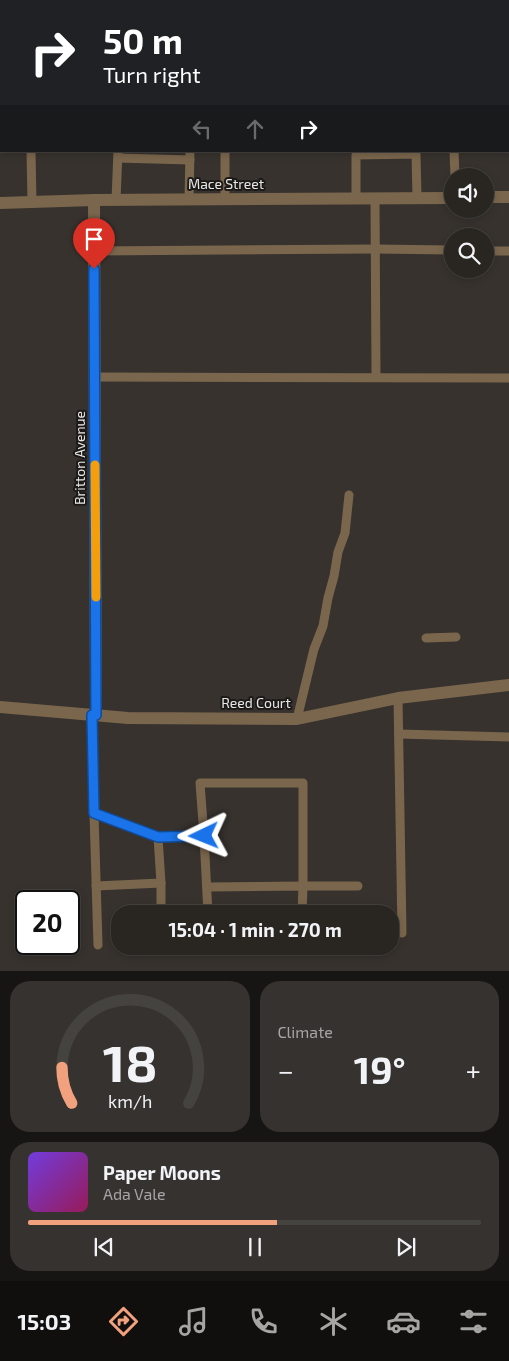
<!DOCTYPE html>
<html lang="en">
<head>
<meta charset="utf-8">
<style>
  :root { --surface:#292622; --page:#35322f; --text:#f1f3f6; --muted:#a5a5a5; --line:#454340; --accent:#f2a17e }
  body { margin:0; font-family:"Exo 2",sans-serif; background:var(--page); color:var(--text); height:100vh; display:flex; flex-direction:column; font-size:19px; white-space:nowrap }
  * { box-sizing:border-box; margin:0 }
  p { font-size:16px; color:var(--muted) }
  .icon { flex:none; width:28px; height:28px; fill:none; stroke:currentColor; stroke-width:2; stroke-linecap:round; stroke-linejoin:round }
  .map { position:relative; height:971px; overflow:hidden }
  .sheet { display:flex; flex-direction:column; gap:10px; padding:10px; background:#171513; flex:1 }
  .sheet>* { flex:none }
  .banner { position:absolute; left:0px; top:0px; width:510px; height:152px; box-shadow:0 2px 8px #0003,0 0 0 1px var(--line); background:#202124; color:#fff; overflow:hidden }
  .tools { position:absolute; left:444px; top:168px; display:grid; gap:10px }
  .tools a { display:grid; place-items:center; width:50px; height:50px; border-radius:50%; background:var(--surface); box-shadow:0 2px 8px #0003,0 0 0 1px var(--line); font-size:25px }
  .speed { position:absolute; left:15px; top:890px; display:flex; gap:10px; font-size:25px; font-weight:700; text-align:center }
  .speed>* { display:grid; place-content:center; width:65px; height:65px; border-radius:50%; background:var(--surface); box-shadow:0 2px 8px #0003,0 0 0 1px var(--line); line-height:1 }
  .speed .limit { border:2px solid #111; border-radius:8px; background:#fff; color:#111 }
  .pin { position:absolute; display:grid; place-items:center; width:42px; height:42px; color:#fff; margin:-51px -21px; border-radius:50% 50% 50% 0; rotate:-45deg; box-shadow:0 0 5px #0007 }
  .pin .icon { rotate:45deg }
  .me { position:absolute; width:55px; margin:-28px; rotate:268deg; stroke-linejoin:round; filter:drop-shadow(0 0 4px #0008) }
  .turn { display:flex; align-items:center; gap:18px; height:105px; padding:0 20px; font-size:22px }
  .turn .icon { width:65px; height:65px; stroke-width:2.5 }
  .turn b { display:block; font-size:35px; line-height:42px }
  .lanes { display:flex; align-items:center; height:48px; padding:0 20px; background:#0003; justify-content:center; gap:25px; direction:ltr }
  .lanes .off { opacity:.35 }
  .big { font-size:38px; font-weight:700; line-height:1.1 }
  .sheet .widget { flex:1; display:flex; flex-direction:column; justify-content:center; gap:8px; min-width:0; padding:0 18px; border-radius:20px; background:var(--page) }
  .sheet .dial { align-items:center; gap:0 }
  .dial svg { height:130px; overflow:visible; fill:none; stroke:var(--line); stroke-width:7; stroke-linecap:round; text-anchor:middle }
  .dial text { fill:var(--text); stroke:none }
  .song { display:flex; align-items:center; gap:15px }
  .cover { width:60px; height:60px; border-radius:8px; background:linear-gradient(135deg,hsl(260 70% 55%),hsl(330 70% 35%)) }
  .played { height:5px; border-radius:2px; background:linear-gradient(90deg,var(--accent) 55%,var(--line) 55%) }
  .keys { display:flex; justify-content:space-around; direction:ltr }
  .heat { display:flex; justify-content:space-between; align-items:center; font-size:28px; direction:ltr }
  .sheet .tiles { flex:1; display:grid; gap:10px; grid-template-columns:1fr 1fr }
  .widget:last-child { grid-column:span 2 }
  .trip { position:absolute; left:111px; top:905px; width:288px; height:50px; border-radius:20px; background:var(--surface); box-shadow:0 2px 8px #0003,0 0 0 1px var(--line); font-weight:700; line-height:50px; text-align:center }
  .menu { display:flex; height:80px; justify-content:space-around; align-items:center; background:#100f0e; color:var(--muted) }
  .menu .icon { width:35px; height:35px }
  .menu .on { color:var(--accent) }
  .menu b { font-size:22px; color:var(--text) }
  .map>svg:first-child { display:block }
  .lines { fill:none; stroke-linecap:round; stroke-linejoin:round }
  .lane { stroke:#7a664d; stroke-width:9 }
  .street { stroke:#7a664d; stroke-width:12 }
  .route-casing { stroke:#114b97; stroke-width:12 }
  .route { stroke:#1a73e8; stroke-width:9 }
  .slow { stroke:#f59e0b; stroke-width:9 }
  .labels { text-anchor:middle; stroke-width:4; stroke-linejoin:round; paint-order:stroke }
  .street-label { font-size:14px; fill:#e9e6e4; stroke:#1c1a19 }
</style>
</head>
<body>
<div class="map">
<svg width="509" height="971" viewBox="0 0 509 971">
  <rect width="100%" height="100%" fill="#37322e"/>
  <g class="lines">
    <g class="lane">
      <polyline points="177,0 177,1"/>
      <polyline points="452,0 452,1"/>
      <polyline points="123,1 123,0"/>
      <polyline points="226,1 226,0"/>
      <polyline points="419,1 419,0"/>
      <polyline points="31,151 32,202"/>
      <polyline points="454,151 455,176"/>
      <polyline points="118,158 190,160"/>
      <polyline points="356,198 356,155 416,154 417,198"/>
      <polyline points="375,198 376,377"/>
      <polyline points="225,199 225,151"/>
      <polyline points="116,200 118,151"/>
      <polyline points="189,200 190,151"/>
      <polyline points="94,251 375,249 452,250"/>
      <polyline points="485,251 509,251"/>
      <polyline points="94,377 509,378"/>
      <polyline points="426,638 456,637"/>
      <polyline points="398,698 402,933"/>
      <polyline points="91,715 98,945"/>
      <polyline points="297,719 314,649 323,626 328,598 334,576 338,552 345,533 349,495"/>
      <polyline points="399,734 509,737"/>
      <polyline points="94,813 158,837"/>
      <polyline points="204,836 200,783 303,783 303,886 358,886"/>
      <polyline points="161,883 158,837 204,836 208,914"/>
      <polyline points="96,886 161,883 161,914"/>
      <polyline points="207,887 303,886 302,914"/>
      <polyline points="302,948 302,946"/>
    </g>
    <g class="street">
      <polyline points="485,197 509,197"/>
      <polyline points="94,200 96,715"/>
      <polyline points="0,203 94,200 452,198"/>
      <polyline points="0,707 128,718 297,719 398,698 509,685"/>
    </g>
  </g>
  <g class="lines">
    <defs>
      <polyline id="route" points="94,269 96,715 92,715 94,813 158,837 204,836"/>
    </defs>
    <use href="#route" class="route-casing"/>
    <use href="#route" class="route"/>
    <polyline class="slow" points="95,465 96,597"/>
  </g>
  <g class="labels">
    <g class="street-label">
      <text x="226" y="189">Mace Street</text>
      <text transform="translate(80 458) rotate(-90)" y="5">Britton Avenue</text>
      <text x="256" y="708">Reed Court</text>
    </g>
  </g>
</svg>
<div class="tools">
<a><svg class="icon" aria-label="sound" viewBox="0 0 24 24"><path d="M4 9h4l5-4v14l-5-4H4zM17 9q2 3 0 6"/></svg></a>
<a><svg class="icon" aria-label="search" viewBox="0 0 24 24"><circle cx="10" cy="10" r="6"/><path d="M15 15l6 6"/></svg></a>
</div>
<div class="speed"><div class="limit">20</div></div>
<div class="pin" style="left:94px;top:269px;background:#d93025"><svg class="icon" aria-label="arrive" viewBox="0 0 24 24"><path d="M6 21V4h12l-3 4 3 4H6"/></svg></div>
<svg class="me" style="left:204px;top:836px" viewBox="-20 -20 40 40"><path d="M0-17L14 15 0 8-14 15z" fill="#1a73e8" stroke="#fff" stroke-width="4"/></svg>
<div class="trip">15:04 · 1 min · 270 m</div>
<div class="banner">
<div class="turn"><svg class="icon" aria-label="right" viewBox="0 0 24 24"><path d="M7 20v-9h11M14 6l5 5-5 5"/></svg><div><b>50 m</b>Turn right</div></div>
<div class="lanes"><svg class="icon off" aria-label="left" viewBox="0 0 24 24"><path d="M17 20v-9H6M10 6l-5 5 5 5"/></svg><svg class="icon off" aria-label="ahead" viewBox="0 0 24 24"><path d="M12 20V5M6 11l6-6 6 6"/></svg><svg class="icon" aria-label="right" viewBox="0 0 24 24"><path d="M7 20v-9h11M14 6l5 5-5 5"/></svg></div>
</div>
</div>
<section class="sheet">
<div class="tiles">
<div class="widget dial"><svg viewBox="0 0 100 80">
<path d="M14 69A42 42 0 1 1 86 69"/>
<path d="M14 69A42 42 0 0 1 8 47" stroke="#f2a17e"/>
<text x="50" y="56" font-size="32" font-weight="700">18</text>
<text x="50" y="72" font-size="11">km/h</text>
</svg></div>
<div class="widget"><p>Climate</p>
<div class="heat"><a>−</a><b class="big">19°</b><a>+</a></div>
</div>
<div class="widget">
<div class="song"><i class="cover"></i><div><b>Paper Moons</b><p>Ada Vale</p></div></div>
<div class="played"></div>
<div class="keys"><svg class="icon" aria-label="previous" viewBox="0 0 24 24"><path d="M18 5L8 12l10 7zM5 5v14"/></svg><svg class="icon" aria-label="pause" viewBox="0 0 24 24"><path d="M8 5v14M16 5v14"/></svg><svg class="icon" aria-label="next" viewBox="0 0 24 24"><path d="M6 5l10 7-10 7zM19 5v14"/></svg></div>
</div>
</div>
</section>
<nav class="menu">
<b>15:03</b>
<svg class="icon on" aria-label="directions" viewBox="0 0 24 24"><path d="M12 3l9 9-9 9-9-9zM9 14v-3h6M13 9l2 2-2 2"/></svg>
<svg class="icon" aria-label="music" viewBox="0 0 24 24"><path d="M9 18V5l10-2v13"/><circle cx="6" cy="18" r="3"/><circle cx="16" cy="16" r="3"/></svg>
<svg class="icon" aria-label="phone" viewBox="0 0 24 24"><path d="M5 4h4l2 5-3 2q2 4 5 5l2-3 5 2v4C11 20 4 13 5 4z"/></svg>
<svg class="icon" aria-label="climate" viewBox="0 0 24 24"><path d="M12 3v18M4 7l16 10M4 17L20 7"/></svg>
<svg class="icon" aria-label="car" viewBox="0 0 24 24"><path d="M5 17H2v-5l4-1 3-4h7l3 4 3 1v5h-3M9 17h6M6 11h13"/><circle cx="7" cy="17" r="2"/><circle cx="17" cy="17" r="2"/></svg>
<svg class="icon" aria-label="filters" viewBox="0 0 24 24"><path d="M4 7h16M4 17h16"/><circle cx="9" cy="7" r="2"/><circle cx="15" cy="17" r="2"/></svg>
</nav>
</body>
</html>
